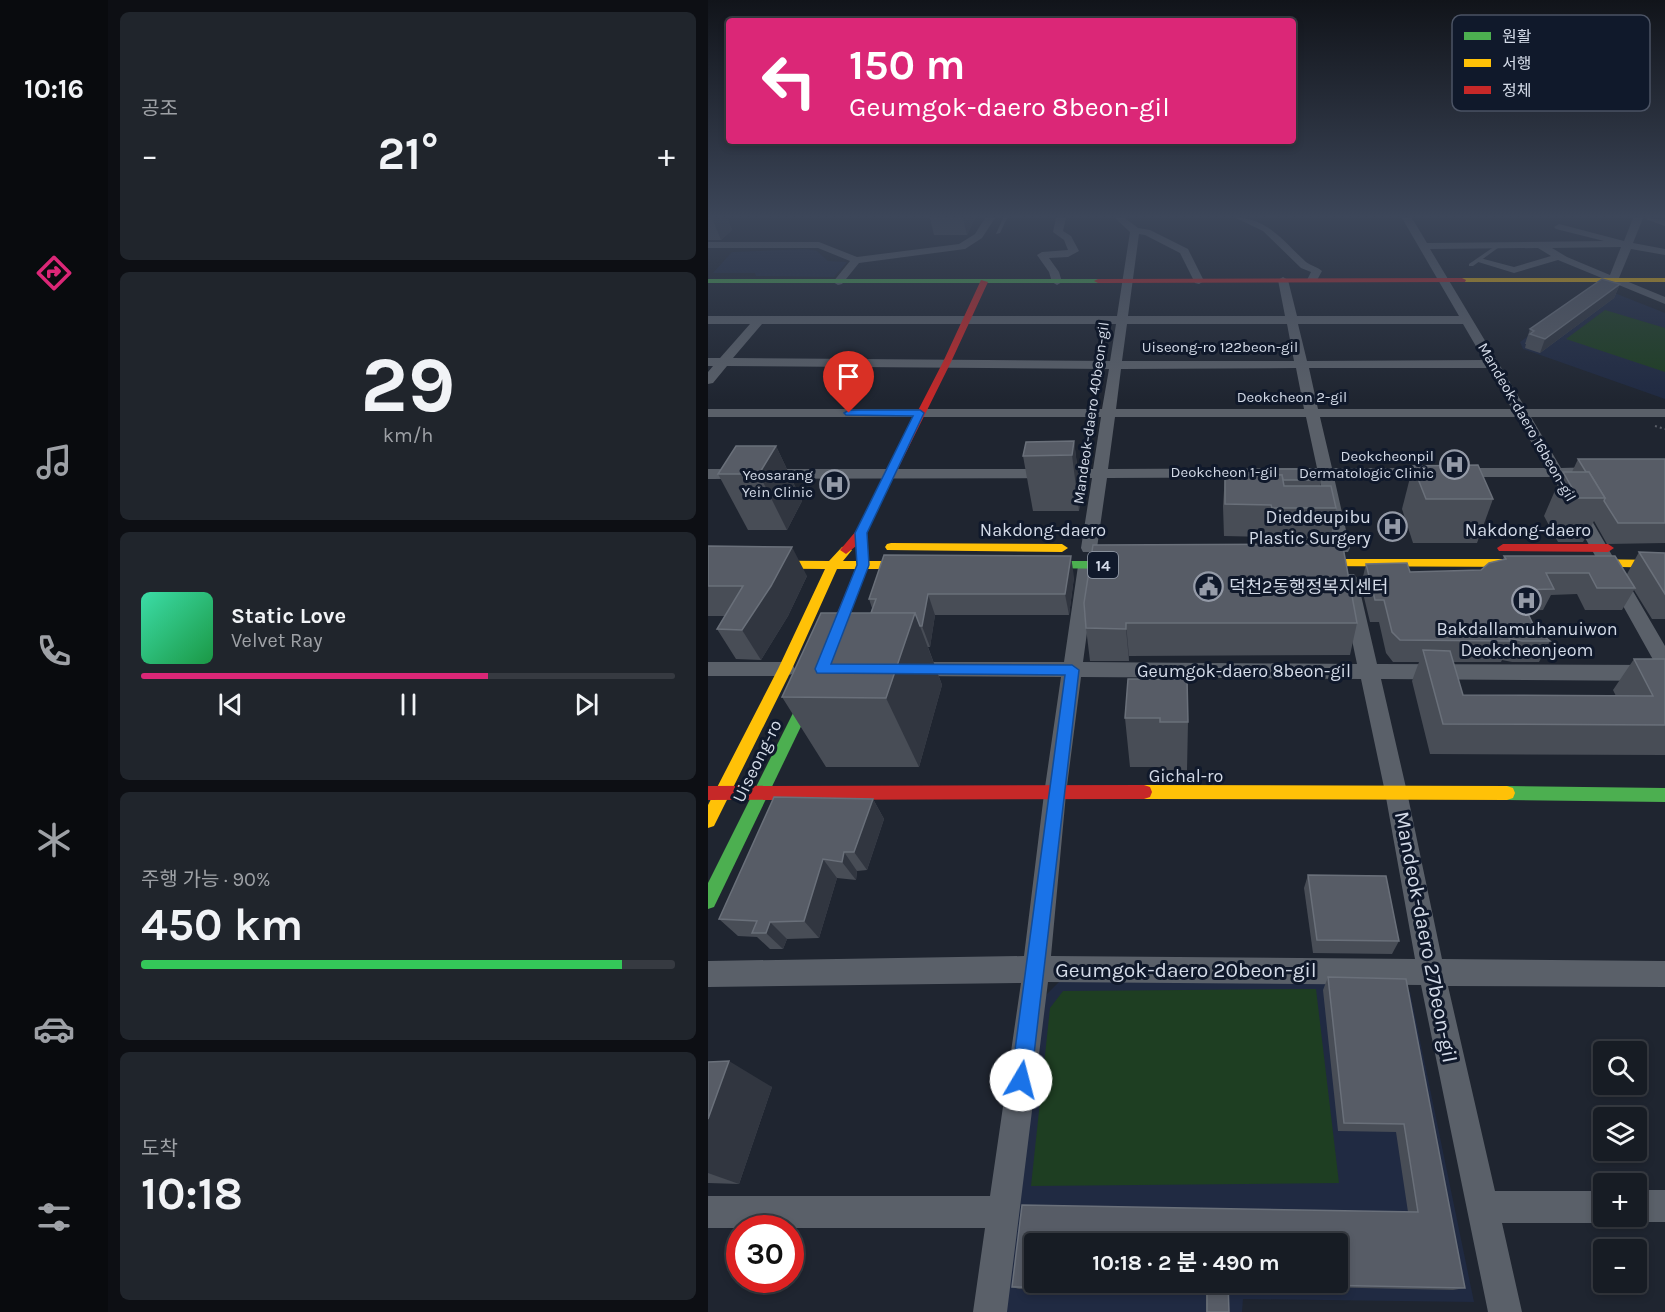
<!DOCTYPE html>
<html lang="ko">
<head>
<meta charset="utf-8">
<style>
  :root { --surface:#171c24; --page:#20252c; --text:#f1f3f6; --muted:#9ea1a6; --line:#363a41; --accent:#db2777 }
  body { margin:0; font-family:Karla,"Noto Sans KR",sans-serif; background:var(--page); color:var(--text); height:100vh; display:flex; flex-direction:column; font-size:22px; white-space:nowrap }
  * { box-sizing:border-box; margin:0 }
  p { font-size:20px; color:var(--muted) }
  .icon { flex:none; width:33px; height:33px; fill:none; stroke:currentColor; stroke-width:2; stroke-linecap:round; stroke-linejoin:round }
  .map { position:relative; flex:1; overflow:hidden }
  .side { display:flex; flex-direction:column; gap:12px; padding:12px; background:#0d0f14; width:600px }
  .side>* { flex:none }
  .hud { position:absolute; left:18px; top:18px; width:570px; height:126px; border-radius:6px; box-shadow:0 3px 9px #0003,0 0 0 2px var(--line); background:#db2777; color:#fff; overflow:hidden }
  .controls { position:absolute; left:885px; top:1041px; display:grid; gap:12px }
  .controls a { display:grid; place-items:center; width:54px; height:54px; border-radius:6px; background:var(--surface); box-shadow:0 3px 9px #0003,0 0 0 2px var(--line); font-size:30px }
  .speed { position:absolute; left:18px; top:1215px; display:flex; gap:12px; font-size:30px; font-weight:700; text-align:center }
  .speed>* { display:grid; place-content:center; width:78px; height:78px; border-radius:50%; background:var(--surface); box-shadow:0 3px 9px #0003,0 0 0 2px var(--line); line-height:1 }
  .speed .limit { border:9px solid #d22; background:#fff; color:#111 }
  .pin { position:absolute; display:grid; place-items:center; width:51px; height:51px; color:#fff; margin:-62px -26px; border-radius:50% 50% 50% 0; rotate:-45deg; box-shadow:0 0 6px #0007 }
  .pin .icon { rotate:45deg }
  .me { position:absolute; width:66px; margin:-33px; rotate:8deg; stroke-linejoin:round; filter:drop-shadow(0 0 4px #0008) }
  .turn { display:flex; align-items:center; gap:21px; height:126px; padding:0 24px; font-size:27px }
  .turn .icon { width:78px; height:78px; stroke-width:2.5 }
  .turn b { display:block; font-size:42px; line-height:51px }
  .big { font-size:45px; font-weight:700; line-height:1.1 }
  .side .card { flex:1; display:flex; flex-direction:column; justify-content:center; gap:9px; min-width:0; padding:0 21px; border-radius:9px; background:var(--page) }
  .side .dial { align-items:center; gap:0 }
  .dial b { font-size:78px; line-height:1 }
  .song { display:flex; align-items:center; gap:18px }
  .cover { width:72px; height:72px; border-radius:9px; background:linear-gradient(135deg,hsl(160 70% 55%),hsl(140 70% 35%)) }
  .played { height:6px; border-radius:3px; background:linear-gradient(90deg,var(--accent) 65%,var(--line) 65%) }
  .keys { display:flex; justify-content:space-around; direction:ltr }
  .heat { display:flex; justify-content:space-between; align-items:center; font-size:33px; direction:ltr }
  .charge { height:9px; border-radius:4px; background:linear-gradient(90deg,#34c759 90%,var(--line) 0) }
  .trip { position:absolute; left:316px; top:1233px; width:324px; height:60px; border-radius:6px; background:var(--surface); box-shadow:0 3px 9px #0003,0 0 0 2px var(--line); font-weight:700; line-height:60px; text-align:center }
  main { display:flex; flex:1; min-height:0 }
  .tab-bar { display:flex; flex-direction:column; width:108px; justify-content:space-around; align-items:center; background:#090b0e; color:var(--muted) }
  .tab-bar .icon { width:42px; height:42px }
  .tab-bar .current { color:var(--accent) }
  .tab-bar b { font-size:27px; color:var(--text) }
  .map>svg:first-child { display:block }
  .built { fill:#202a42; fill-rule:evenodd }
  .green { fill:#1e3e22 }
  .lines { fill:none; stroke-linecap:round; stroke-linejoin:round }
  .path { stroke:#595d66; stroke-width:2; stroke-dasharray:2 3; stroke-linecap:butt }
  .lane { fill:#5a6069; fill-rule:evenodd }
  .street { fill:#5a6069; fill-rule:evenodd }
  .fast { fill:#4caf50; fill-rule:evenodd }
  .slow { fill:#ffc107; fill-rule:evenodd }
  .jam { fill:#c62828; fill-rule:evenodd }
  .wall { fill:#484d56 }
  .shaded-wall { fill:#313640 }
  .building { fill:#575c66; stroke:#6a707a; stroke-width:1.5; fill-rule:evenodd }
  .route { fill:#1a73e8; stroke:#114b97; stroke-width:1.5 }
  .labels { text-anchor:middle; stroke-width:6; stroke-linejoin:round; paint-order:stroke }
  .far-street-label { font-size:15px; fill:#d4dbe8; stroke:#10192b }
  .far-poi-label { font-size:15px; fill:#d4dbe8; stroke:#10192b; text-anchor:end }
  .shield { fill:#10192b; stroke:#99a1af; stroke-width:1.5 }
  .shield-label { font-size:16px; font-weight:bold; fill:#d4dbe8 }
  .poi-label { font-size:18px; fill:#d4dbe8; stroke:#10192b; text-anchor:end }
  .street-label { font-size:18px; fill:#d4dbe8; stroke:#10192b }
  .near-street-label { font-size:21px; fill:#d4dbe8; stroke:#10192b }
  .key { fill:#10192b; stroke:#4b5364; stroke-width:1.5 }
  .key-label { font-size:16px; fill:#d4dbe8 }
</style>
</head>
<body>
<main>
<nav class="tab-bar">
<b>10:16</b>
<svg class="icon current" aria-label="directions" viewBox="0 0 24 24"><path d="M12 3l9 9-9 9-9-9zM9 14v-3h6M13 9l2 2-2 2"/></svg>
<svg class="icon" aria-label="music" viewBox="0 0 24 24"><path d="M9 18V5l10-2v13"/><circle cx="6" cy="18" r="3"/><circle cx="16" cy="16" r="3"/></svg>
<svg class="icon" aria-label="phone" viewBox="0 0 24 24"><path d="M5 4h4l2 5-3 2q2 4 5 5l2-3 5 2v4C11 20 4 13 5 4z"/></svg>
<svg class="icon" aria-label="climate" viewBox="0 0 24 24"><path d="M12 3v18M4 7l16 10M4 17L20 7"/></svg>
<svg class="icon" aria-label="car" viewBox="0 0 24 24"><path d="M5 17H2v-5l4-1 3-4h7l3 4 3 1v5h-3M9 17h6M6 11h13"/><circle cx="7" cy="17" r="2"/><circle cx="17" cy="17" r="2"/></svg>
<svg class="icon" aria-label="filters" viewBox="0 0 24 24"><path d="M4 7h16M4 17h16"/><circle cx="9" cy="7" r="2"/><circle cx="15" cy="17" r="2"/></svg>
</nav>
<section class="side">
<div class="card"><p>공조</p>
<div class="heat"><a>−</a><b class="big">21°</b><a>+</a></div>
</div>
<div class="card dial"><b>29</b><p>km/h</p></div>
<div class="card">
<div class="song"><i class="cover"></i><div><b>Static Love</b><p>Velvet Ray</p></div></div>
<div class="played"></div>
<div class="keys"><svg class="icon" aria-label="previous" viewBox="0 0 24 24"><path d="M18 5L8 12l10 7zM5 5v14"/></svg><svg class="icon" aria-label="pause" viewBox="0 0 24 24"><path d="M8 5v14M16 5v14"/></svg><svg class="icon" aria-label="next" viewBox="0 0 24 24"><path d="M6 5l10 7-10 7zM19 5v14"/></svg></div>
</div>
<div class="card"><p>주행 가능 · 90%</p><b class="big">450 km</b><div class="charge"></div></div>
<div class="card"><p>도착</p><b class="big">10:18</b></div>
</section>
<div class="map">
<svg width="957" height="1312" viewBox="0 0 957 1312">
  <rect width="100%" height="100%" fill="#1f2530"/>
  <g class="built">
    <polygon points="99,249 109,251 120,261 139,262 126,277 48,276 47,273 5,273 24,252"/>
    <polygon points="889,286 957,313 957,399 815,349 812,342"/>
    <path d="M 352,981 L 687,981 L 702,992 L 766,1302 L 535,1299 L 534,1312 L 292,1312 L 336,997 ZM 327,1244 L 630,1244 L 630,1282 L 327,1282 Z"/>
  </g>
  <g class="green">
    <polygon points="897,310 957,328 957,372 858,339"/>
    <polygon points="608,989 631,1183 323,1186 342,1008 355,991"/>
  </g>
  <g class="lines">
    <polyline class="path" points="947,426 957,429"/>
    <g class="lane">
      <polygon points="295,218 299,218 292,233 288,234"/>
      <polygon points="790,244 794,245 765,266 761,266 761,264"/>
    </g>
    <g class="street">
      <polygon points="277,218 287,218 274,238 257,249 151,263 134,284 130,285 125,282 142,261 110,248 0,248 0,242 111,242 149,257 251,244 267,234"/>
      <polygon points="348,218 358,218 355,231 363,236 371,251 360,257 341,258 351,272 354,282 349,285 344,282 341,272 329,255 334,252 360,250 356,240 345,232"/>
      <path d="M 407,218 L 417,218 L 430,228 L 442,230 L 480,249 L 496,281 L 491,284 L 487,283 L 472,253 L 437,235 L 431,234 L 420,316 L 577,316 L 570,280 L 575,277 L 580,280 L 589,316 L 751,316 L 694,218 L 704,218 L 719,243 L 896,241 L 848,229 L 846,227 L 851,224 L 916,241 L 925,218 L 935,218 L 925,243 L 957,249 L 957,255 L 923,249 L 911,278 L 957,297 L 957,304 L 850,260 L 806,273 L 767,261 L 772,258 L 806,267 L 843,256 L 830,248 L 722,249 L 818,409 L 957,409 L 957,417 L 823,417 L 853,468 L 891,467 L 899,472 L 891,477 L 858,477 L 861,481 L 853,486 L 848,484 L 843,477 L 626,477 L 642,548 L 640,552 L 628,552 L 626,548 L 611,477 L 399,478 L 389,548 L 387,552 L 375,552 L 373,548 L 384,478 L 0,479 L 0,469 L 385,469 L 393,417 L 0,417 L 0,409 L 394,409 L 401,369 L 19,366 L 5,383 L 0,384 L 0,372 L 5,366 L 0,366 L 0,358 L 12,358 L 42,324 L 0,324 L 0,316 L 409,316 L 422,232 ZM 913,247 L 902,275 L 859,257 L 844,248 ZM 54,324 L 408,324 L 402,361 L 25,358 ZM 419,324 L 579,324 L 586,361 L 414,361 ZM 590,324 L 755,324 L 776,360 L 599,361 ZM 588,368 L 596,409 L 408,409 L 413,369 ZM 601,368 L 780,368 L 804,409 L 610,409 ZM 407,417 L 598,417 L 609,468 L 400,469 ZM 612,417 L 809,417 L 838,468 L 624,468 Z"/>
      <path d="M 528,218 C 559,217 577,243 598,262 C 603,266 610,267 614,271 L 608,282 L 600,282 L 599,280 L 603,272 L 593,268 L 555,231 Z"/>
      <polygon points="938,218 957,220 957,226 940,220"/>
      <path d="M 869,504 L 877,509 L 957,646 L 957,681 L 673,679 L 699,792 L 734,959 L 957,961 L 957,987 L 740,986 L 787,1191 L 896,1191 L 896,1216 L 908,1216 L 896,1223 L 794,1223 L 814,1312 L 780,1312 L 713,985 L 340,982 L 299,1312 L 265,1312 L 277,1228 L 0,1228 L 0,1196 L 282,1196 L 313,983 L 0,987 L 0,961 L 316,956 L 336,794 L 353,677 L 204,676 L 197,674 L 194,669 L 197,664 L 204,662 L 356,662 L 370,566 L 373,562 L 385,562 L 388,566 L 375,662 L 649,664 L 631,578 L 634,574 L 646,574 L 649,578 L 669,664 L 948,665 L 861,509 ZM 373,677 L 653,679 L 677,792 L 707,959 L 343,956 L 358,794 Z"/>
      <polygon points="0,662 77,662 84,664 87,669 84,674 77,676 0,676"/>
      <polygon points="928,1190 957,1190 957,1222 928,1222 917,1217 928,1216"/>
    </g>
    <g class="fast">
      <polygon points="0,279 390,279 394,281 390,283 0,283"/>
      <polygon points="324,561 423,561 429,565 423,569 320,568 318,565 320,562"/>
      <polygon points="104,684 109,685 111,689 6,907 0,909 0,883 99,685"/>
      <polygon points="799,786 957,788 957,802 799,800 793,798 791,793 793,788"/>
    </g>
    <g class="slow">
      <polygon points="754,278 957,278 957,282 751,282 750,280"/>
      <polygon points="183,543 354,544 360,548 354,552 179,550 177,547 179,544"/>
      <polygon points="138,546 144,550 135,561 213,561 219,565 213,569 129,569 84,669 6,826 0,828 0,805 70,669 117,569 0,568 0,560 121,561 134,547"/>
      <polygon points="597,559 822,559 828,563 822,567 593,566 591,563"/>
      <polygon points="873,559 957,560 957,568 869,566 867,563"/>
      <polygon points="436,785 799,786 805,788 807,793 805,798 799,800 436,799 430,797 428,792 430,787"/>
    </g>
    <g class="jam">
      <polygon points="754,278 758,280 757,282 390,283 386,281 390,279"/>
      <polygon points="273,280 280,282 243,362 157,535 161,565 130,645 128,648 118,648 116,645 149,565 148,546 138,554 132,550 148,531 235,362"/>
      <polygon points="795,544 900,544 906,548 900,552 791,551 789,548"/>
      <polygon points="436,785 442,787 444,792 442,797 436,799 0,800 0,786"/>
    </g>
  </g>
  <g class="wall">
    <polygon points="0,218 19,218 24,230 13,240 0,240"/>
    <polygon points="222,218 267,218 259,235 226,235"/>
    <polygon points="912,284 906,298 832,353 817,348 818,344 817,344 822,329"/>
    <polygon points="366,441 373,497 371,511 325,511 315,456"/>
    <polygon points="68,446 94,501 79,530 40,530 10,474"/>
    <polygon points="870,459 957,459 957,543 899,544 886,521 875,542 850,542 836,516 855,472 864,472"/>
    <polygon points="705,466 785,499 769,543 705,543 694,509"/>
    <polygon points="563,469 613,480 612,486 628,508 622,540 560,540 560,537 516,536 515,506 517,475 563,475"/>
    <polygon points="0,546 99,576 80,616 53,660 28,659 9,629 17,616 0,616"/>
    <polygon points="931,552 957,553 957,619 944,619 926,590 914,610 877,610 869,594 843,595 835,610 818,611 828,630 842,641 831,662 804,662 794,660 793,662 745,662 755,695 908,696 905,690 926,659 957,659 957,755 722,754 704,681 711,662 685,662 678,653 671,622 662,622 653,585 658,564 702,572 773,570 795,560 796,556 919,574"/>
    <polygon points="366,577 361,615 227,615 222,647 220,647 234,685 211,767 118,767 74,697 163,613 164,608 161,599"/>
    <polygon points="376,603 649,623 642,655 421,656 421,661 382,661 378,628"/>
    <polygon points="420,679 480,722 479,770 454,770 454,767 422,767 417,718"/>
    <polygon points="165,799 176,819 159,870 149,871 148,880 129,878 111,938 79,939 75,949 62,949 49,937 30,936 11,919"/>
    <polygon points="600,875 691,941 684,954 605,953 596,888"/>
    <polygon points="620,977 698,979 757,1288 745,1290 521,1285 521,1312 498,1312 498,1293 311,1289 304,1287 700,1212 688,1132 630,1131 615,990"/>
    <polygon points="0,1062 64,1087 31,1184 0,1183"/>
  </g>
  <g class="shaded-wall">
    <polygon points="4,218 19,218 24,230 13,240"/>
    <polygon points="255,218 267,218 259,235"/>
    <polygon points="912,284 906,298 832,353 837,339"/>
    <polygon points="366,441 373,497 371,511 364,455"/>
    <polygon points="68,446 94,501 79,530 51,474"/>
    <polygon points="84,547 99,576 80,616 53,660 34,630"/>
    <polygon points="363,556 366,577 361,615 357,594"/>
    <polygon points="220,594 227,615 222,647 214,626"/>
    <polygon points="207,613 234,685 211,767 178,698"/>
    <polygon points="418,623 421,656 421,661 418,629"/>
    <polygon points="165,799 176,819 159,870 146,852"/>
    <polygon points="136,852 149,871 148,880 134,862"/>
    <polygon points="115,859 129,878 111,938 96,921"/>
    <polygon points="62,922 79,939 75,949 58,933"/>
    <polygon points="21,1061 64,1087 31,1184 0,1173 0,1119"/>
  </g>
  <g class="building">
    <polygon points="894,279 912,284 837,339 822,334 826,331 822,329"/>
    <polygon points="366,441 364,455 315,456 318,442"/>
    <polygon points="28,446 68,446 51,474 10,474"/>
    <polygon points="870,459 957,459 957,523 910,523 896,501 897,498 881,472 878,472"/>
    <polygon points="770,465 785,499 718,499 705,466"/>
    <polygon points="563,469 611,469 613,480 575,480 574,475 564,475"/>
    <polygon points="855,472 881,472 897,498 870,498"/>
    <polygon points="517,475 574,475 576,486 623,486 628,508 564,508 563,505 517,504"/>
    <polygon points="630,544 635,547 649,623 418,623 418,629 378,628 376,603 385,545"/>
    <polygon points="0,546 84,547 63,586 34,630 9,629 35,586 0,586"/>
    <polygon points="931,552 957,553 957,594"/>
    <polygon points="176,555 363,556 357,594 220,594 214,626 212,626 207,613 163,613 168,599 161,599"/>
    <polygon points="796,556 907,556 927,588 889,588 881,573 838,573 846,589 808,590 828,630 842,641 814,641 801,638 802,641 692,640 684,632 676,600 667,600 658,564 699,563 702,572 773,570 781,563 798,559"/>
    <polygon points="113,613 207,613 178,698 74,697"/>
    <polygon points="715,650 742,651 755,695 945,696 926,659 957,659 957,725 735,724"/>
    <polygon points="420,679 479,679 480,722 452,722 452,718 417,718"/>
    <polygon points="66,797 165,799 146,852 136,852 134,862 115,859 96,921 62,922 58,933 44,933 49,921 11,919"/>
    <polygon points="600,875 678,876 691,941 609,940"/>
    <path d="M 620,977 L 698,979 L 757,1288 L 520,1283 L 521,1312 L 499,1312 L 499,1291 L 304,1287 L 314,1205 L 710,1212 L 696,1124 L 636,1123 ZM 327,1244 L 630,1244 L 630,1282 L 327,1282 Z"/>
    <polygon points="21,1061 0,1119 0,1062"/>
  </g>
  <linearGradient id="sky" x2="0" y2="1"><stop stop-color="#11141a"/><stop offset="0.54" stop-color="#3c4659"/><stop offset="1" stop-color="#3c4659" stop-opacity="0"/></linearGradient>
  <rect width="957" height="401" fill="url(#sky)"/>
  <polygon class="route" points="141,410 212,410 216,413 159,533 161,565 123,664 364,665 371,670 323,1080 320,1087 313,1090 306,1087 303,1080 357,675 109,673 107,669 149,565 147,533 205,416 138,415 136,413"/>
  <defs>
    <symbol id="hospital-ring" viewBox="-11 -11 22 22"><circle r="9.5" fill="#10192b" stroke="#959ba8" stroke-width="1.5"/><path d="M-5-5h3v3.5h4V-5h3V5h-3V1.5h-4V5h-3Z" fill="#959ba8"/></symbol>
    <symbol id="civic-ring" viewBox="-11 -11 22 22"><circle r="9.5" fill="#10192b" stroke="#959ba8" stroke-width="1.5"/><path d="M-.6-6.5H3V-4.5H.6V-3L4-1V1h2V6H-6V1h2V-1L-.6-3ZM-1.2 2.5V6h2.4V2.5Z" fill="#959ba8"/></symbol>
  </defs>
  <g fill-rule="evenodd">
    <use href="#hospital-ring" x="730" y="448" width="33" height="33"/>
    <use href="#hospital-ring" x="110" y="468" width="33" height="33"/>
    <use href="#hospital-ring" x="668" y="510" width="33" height="33"/>
    <use href="#civic-ring" x="484" y="570" width="33" height="33"/>
    <use href="#hospital-ring" x="802" y="584" width="33" height="33"/>
  </g>
  <g class="labels">
    <g class="far-street-label">
      <text x="512" y="352">Uiseong-ro 122beon-gil</text>
      <text x="584" y="402">Deokcheon 2-gil</text>
      <text transform="translate(383 413) rotate(-82)" y="5">Mandeok-daero 40beon-gil</text>
      <text transform="translate(819 422) rotate(60)" y="5">Mandeok-daero 16beon-gil</text>
      <text x="516" y="477">Deokcheon 1-gil</text>
    </g>
    <g class="far-poi-label">
      <text x="726" y="461">Deokcheonpil<tspan x="726" dy="17">Dermatologic Clinic</tspan></text>
      <text x="105" y="480">Yeosarang<tspan x="105" dy="17">Yein Clinic</tspan></text>
    </g>
    <rect class="shield" x="380" y="552" width="30" height="26" rx="4.5"/>
    <g class="shield-label">
      <text x="395" y="571">14</text>
    </g>
    <g class="poi-label">
      <text x="663" y="523">Dieddeupibu<tspan x="663" dy="21">Plastic Surgery</tspan></text>
      <text x="521" y="593" text-anchor="start">덕천2동행정복지센터</text>
      <text x="819" y="635" text-anchor="middle">Bakdallamuhanuiwon<tspan x="819" dy="21">Deokcheonjeom</tspan></text>
    </g>
    <g class="street-label">
      <text x="335" y="536">Nakdong-daero</text>
      <text x="820" y="536">Nakdong-daero</text>
      <text x="536" y="677">Geumgok-daero 8beon-gil</text>
      <text transform="translate(49 761) rotate(-64)" y="6">Uiseong-ro</text>
      <text x="478" y="782">Gichal-ro</text>
    </g>
    <g class="near-street-label">
      <text transform="translate(718 937) rotate(79)" y="7">Mandeok-daero 27beon-gil</text>
      <text x="478" y="977">Geumgok-daero 20beon-gil</text>
    </g>
  </g>
  <rect x="744" y="15" width="198" height="96" rx="9" class="key"/>
  <rect x="756" y="32" width="27" height="8" fill="#4caf50"/>
  <rect x="756" y="59" width="27" height="8" fill="#ffc107"/>
  <rect x="756" y="86" width="27" height="8" fill="#c62828"/>
  <g class="key-label">
    <text x="794" y="42">원활</text>
    <text x="794" y="69">서행</text>
    <text x="794" y="96">정체</text>
  </g>
</svg>
<div class="controls">
<a><svg class="icon" aria-label="search" viewBox="0 0 24 24"><circle cx="10" cy="10" r="6"/><path d="M15 15l6 6"/></svg></a>
<a><svg class="icon" aria-label="layers" viewBox="0 0 24 24"><path d="M12 4l9 5-9 5-9-5zM3 14l9 5 9-5"/></svg></a>
<a>+</a>
<a>−</a>
</div>
<div class="speed"><div class="limit">30</div></div>
<div class="pin" style="left:141px;top:413px;background:#d93025"><svg class="icon" aria-label="arrive" viewBox="0 0 24 24"><path d="M6 21V4h12l-3 4 3 4H6"/></svg></div>
<svg class="me" style="left:313px;top:1080px" viewBox="-20 -20 40 40"><circle r="19" fill="#fff"/><path d="M0-13L10 11 0 6-10 11z" fill="#1a73e8"/></svg>
<div class="trip">10:18 · 2 분 · 490 m</div>
<div class="hud">
<div class="turn"><svg class="icon" aria-label="left" viewBox="0 0 24 24"><path d="M17 20v-9H6M10 6l-5 5 5 5"/></svg><div><b>150 m</b>Geumgok-daero 8beon-gil</div></div>
</div>
</div>
</main>
</body>
</html>
